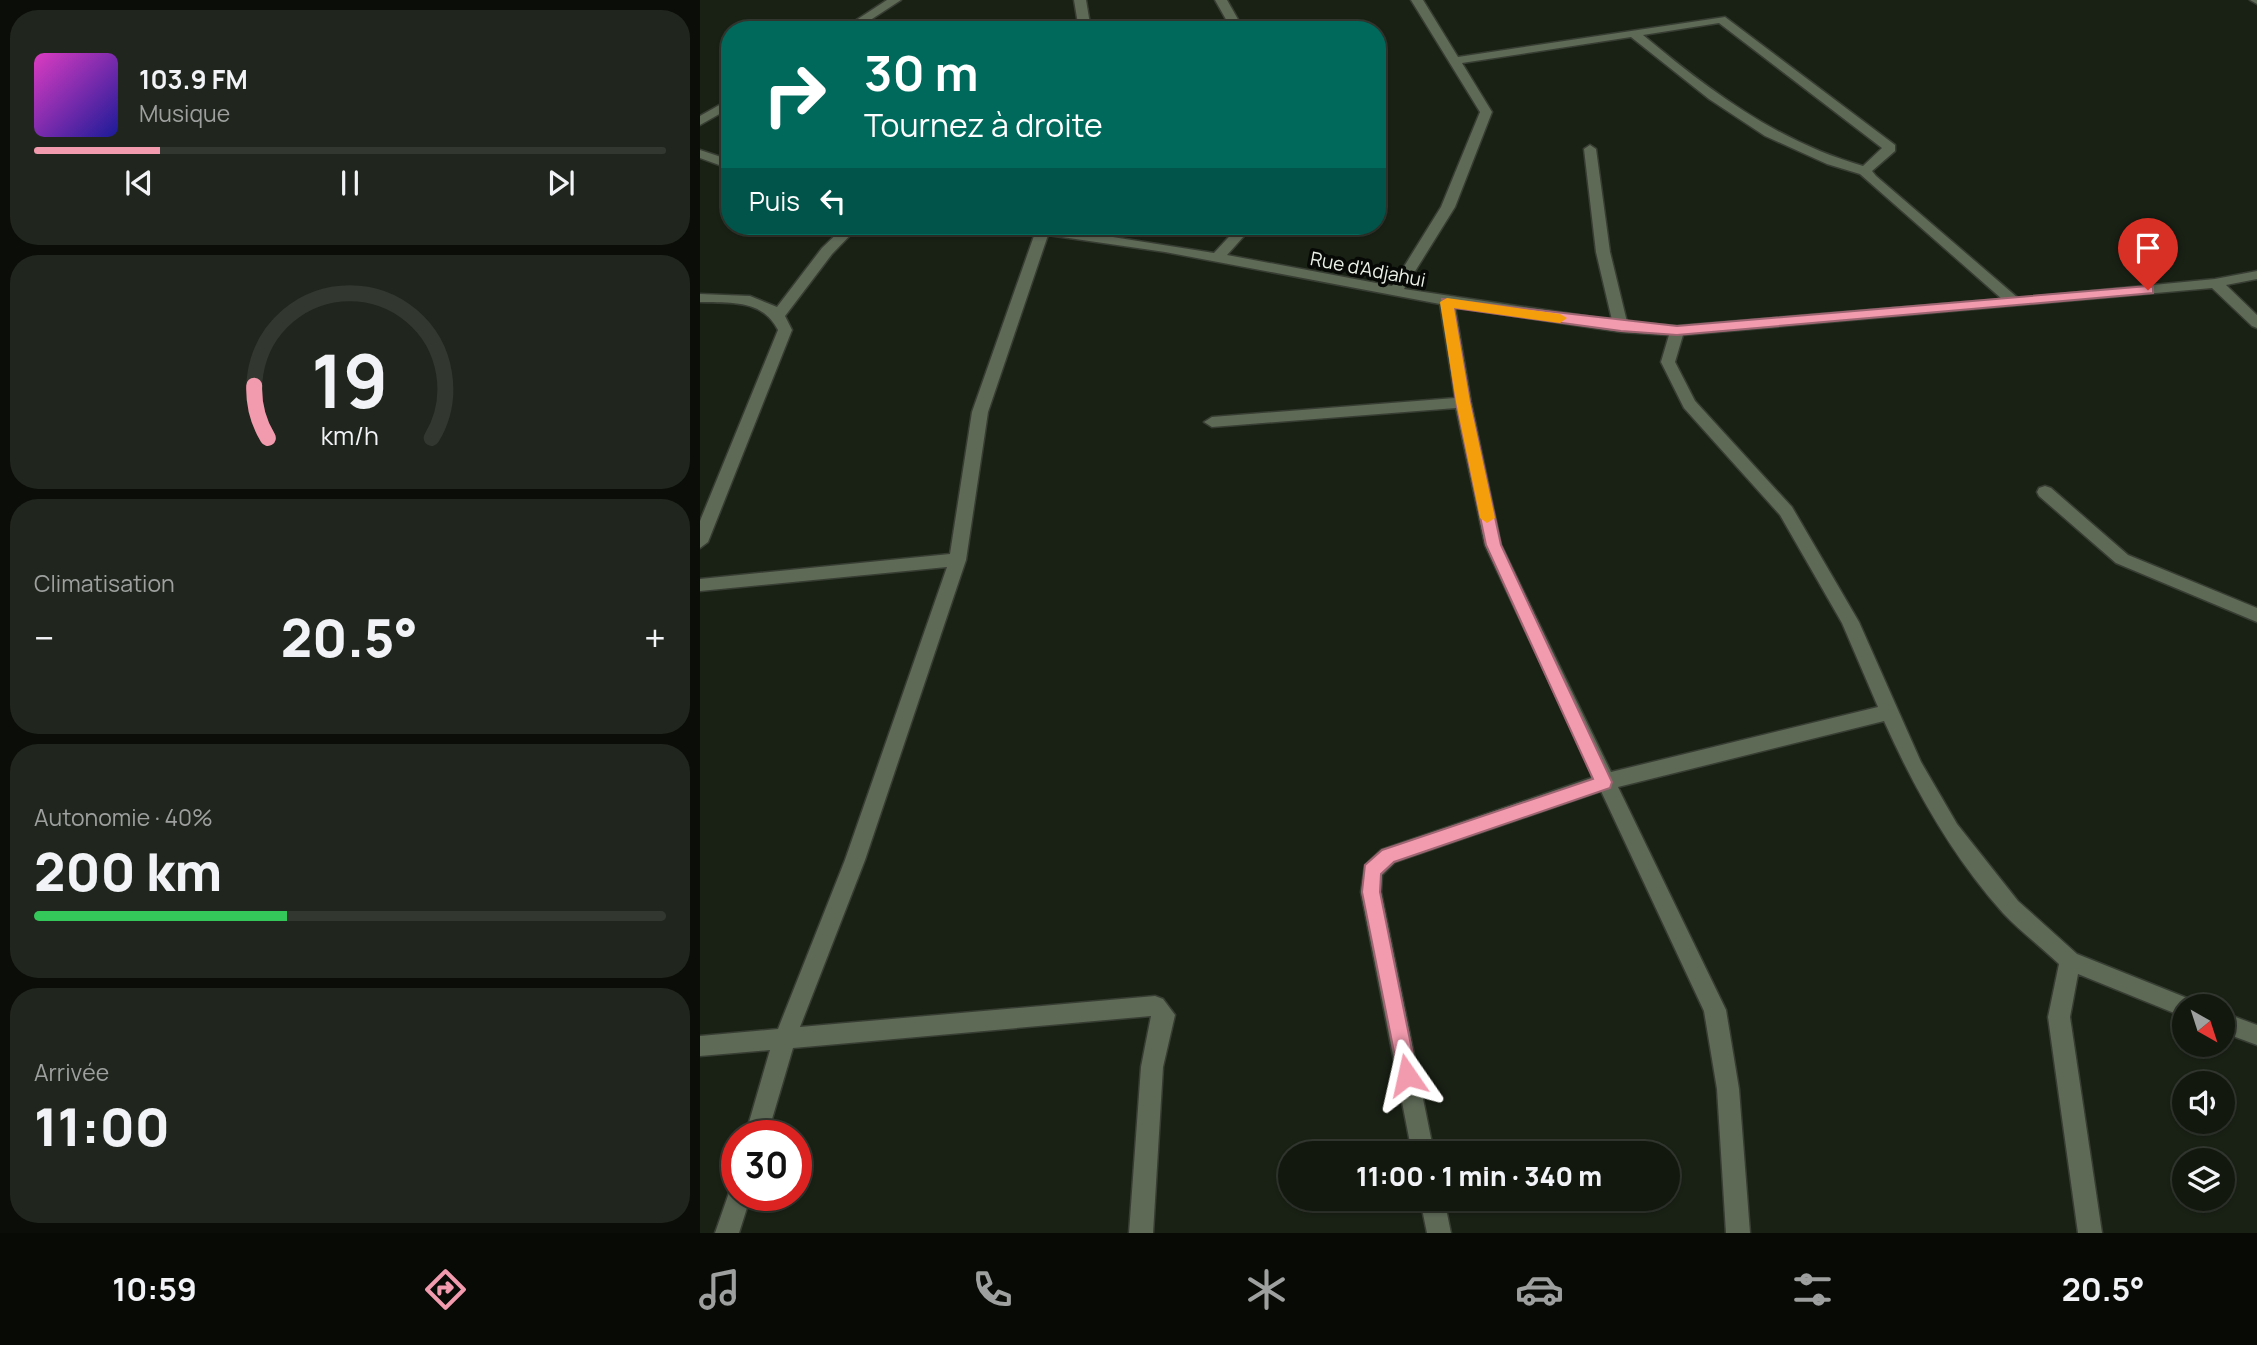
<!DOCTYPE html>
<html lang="fr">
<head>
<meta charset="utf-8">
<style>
  :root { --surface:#13180f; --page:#20251d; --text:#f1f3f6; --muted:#9da09e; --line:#32372f; --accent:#f29aae }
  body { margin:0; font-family:Manrope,sans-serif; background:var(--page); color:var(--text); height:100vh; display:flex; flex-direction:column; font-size:26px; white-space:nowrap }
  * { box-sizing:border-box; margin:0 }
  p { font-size:23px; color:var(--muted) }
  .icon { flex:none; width:38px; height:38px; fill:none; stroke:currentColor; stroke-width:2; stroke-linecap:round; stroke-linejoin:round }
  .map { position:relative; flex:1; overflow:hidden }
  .side { display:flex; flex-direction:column; gap:10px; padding:10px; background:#0a0d08; width:700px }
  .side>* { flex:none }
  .top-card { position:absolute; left:21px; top:21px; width:665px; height:214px; border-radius:28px; box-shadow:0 2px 5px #0004,0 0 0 2px var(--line); background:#00695c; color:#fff; overflow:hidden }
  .needle { width:46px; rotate:141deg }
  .controls { position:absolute; left:1472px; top:994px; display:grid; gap:14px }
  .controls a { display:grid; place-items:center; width:63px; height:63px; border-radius:50%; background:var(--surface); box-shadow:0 2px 5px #0004,0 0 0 2px var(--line); font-size:35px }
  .speed { position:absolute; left:21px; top:1120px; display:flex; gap:14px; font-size:35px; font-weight:700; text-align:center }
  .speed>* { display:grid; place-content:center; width:91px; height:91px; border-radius:50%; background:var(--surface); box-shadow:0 2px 5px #0004,0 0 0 2px var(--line); line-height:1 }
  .speed .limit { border:10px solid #d22; background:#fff; color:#111 }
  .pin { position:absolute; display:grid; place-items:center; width:60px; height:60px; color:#fff; margin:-72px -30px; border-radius:50% 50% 50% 0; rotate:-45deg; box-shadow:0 0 7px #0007 }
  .pin .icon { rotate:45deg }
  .me { position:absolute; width:77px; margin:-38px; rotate:349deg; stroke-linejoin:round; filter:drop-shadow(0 0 5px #0008) }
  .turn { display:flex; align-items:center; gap:24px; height:147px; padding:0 28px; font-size:32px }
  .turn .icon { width:91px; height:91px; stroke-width:2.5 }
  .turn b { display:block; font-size:49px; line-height:60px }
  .then { display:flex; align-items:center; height:66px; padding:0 28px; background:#0003; gap:14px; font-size:26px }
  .big { font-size:52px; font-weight:800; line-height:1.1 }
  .side .tile { flex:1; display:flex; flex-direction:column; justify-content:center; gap:10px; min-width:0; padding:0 24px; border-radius:28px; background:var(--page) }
  .side .dial { align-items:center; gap:0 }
  .dial svg { height:182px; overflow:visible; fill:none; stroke:var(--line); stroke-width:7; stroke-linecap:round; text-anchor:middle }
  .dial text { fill:var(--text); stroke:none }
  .song { display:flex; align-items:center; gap:21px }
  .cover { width:84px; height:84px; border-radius:10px; background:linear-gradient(135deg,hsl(310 70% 55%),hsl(240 70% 35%)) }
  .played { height:7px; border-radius:4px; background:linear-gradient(90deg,var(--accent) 20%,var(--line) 20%) }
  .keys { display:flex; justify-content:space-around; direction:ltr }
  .heat { display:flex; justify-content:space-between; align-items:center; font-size:38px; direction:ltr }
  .charge { height:10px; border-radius:5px; background:linear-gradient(90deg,#34c759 40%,var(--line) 0) }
  .trip { position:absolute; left:578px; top:1141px; width:402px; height:70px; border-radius:35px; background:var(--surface); box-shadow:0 2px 5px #0004,0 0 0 2px var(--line); font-weight:800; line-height:70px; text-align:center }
  .tab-bar { display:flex; height:112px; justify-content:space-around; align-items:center; background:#080a06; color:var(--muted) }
  .tab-bar .icon { width:49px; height:49px }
  .tab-bar .on { color:var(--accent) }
  .tab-bar b { font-size:32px; color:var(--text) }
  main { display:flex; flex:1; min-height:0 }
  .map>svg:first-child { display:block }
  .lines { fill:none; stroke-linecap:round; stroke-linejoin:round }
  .minor-casing { stroke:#373d32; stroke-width:3 }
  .minor { fill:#5e6956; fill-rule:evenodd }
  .route { fill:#f29aae; stroke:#9d6471; stroke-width:2 }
  .slow { fill:#f59e0b }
  .labels { text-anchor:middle; stroke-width:7; stroke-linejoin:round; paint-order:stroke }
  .street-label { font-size:19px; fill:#ecf1e8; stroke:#060905 }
</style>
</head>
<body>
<main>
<section class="side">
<div class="tile">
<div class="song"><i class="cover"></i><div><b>103.9 FM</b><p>Musique</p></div></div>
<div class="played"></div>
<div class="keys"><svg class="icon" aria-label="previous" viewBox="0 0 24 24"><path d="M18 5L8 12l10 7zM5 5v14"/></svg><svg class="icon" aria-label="pause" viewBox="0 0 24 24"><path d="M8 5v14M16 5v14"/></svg><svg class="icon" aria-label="next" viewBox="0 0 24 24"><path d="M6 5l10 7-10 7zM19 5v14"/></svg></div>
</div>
<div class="tile dial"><svg viewBox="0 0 100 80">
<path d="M14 69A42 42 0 1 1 86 69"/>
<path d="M14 69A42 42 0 0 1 8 46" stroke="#f29aae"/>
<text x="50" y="56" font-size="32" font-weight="700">19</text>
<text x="50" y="72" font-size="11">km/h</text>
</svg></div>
<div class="tile"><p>Climatisation</p>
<div class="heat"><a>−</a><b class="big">20.5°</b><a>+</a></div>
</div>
<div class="tile"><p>Autonomie · 40%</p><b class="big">200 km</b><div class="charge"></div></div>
<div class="tile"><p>Arrivée</p><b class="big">11:00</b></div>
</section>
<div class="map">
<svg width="1557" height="1233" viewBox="0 0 1557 1233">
  <rect width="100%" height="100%" fill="#192014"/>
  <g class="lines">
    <defs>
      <g id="minor">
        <polygon points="187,0 201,0 155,30 141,30"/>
        <polygon points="374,0 386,0 391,30 379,30"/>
        <polygon points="515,0 527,0 544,30 532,30"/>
        <path d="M 711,0 L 723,0 L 758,57 L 1025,17 L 1195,145 L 1195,151 L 1172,171 L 1176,176 L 1318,298 L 1515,279 L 1557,271 L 1557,279 L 1526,285 L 1557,315 L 1557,328 L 1552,326 L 1512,288 L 983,335 L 975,362 L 995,401 L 1092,507 L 1159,622 L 1221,762 L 1257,824 L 1318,901 L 1377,954 L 1492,1000 L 1494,1006 L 1484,1006 L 1484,1017 L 1378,974 L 1370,1017 L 1402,1233 L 1378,1233 L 1348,1017 L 1359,964 C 1341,947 1320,931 1303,913 C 1252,856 1215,790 1184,721 L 918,787 L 1026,1010 L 1039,1089 L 1050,1233 L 1026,1233 L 1017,1089 L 1004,1011 L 901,791 L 695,862 L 682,875 L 681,892 L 734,1153 L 712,1153 L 661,892 L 665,865 L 681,850 L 894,777 L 785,545 L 756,408 L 512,427 L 504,422 L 512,417 L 755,398 L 740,304 L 465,252 L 348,235 L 288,412 L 266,560 L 165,860 L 100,1027 L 455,996 L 463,999 L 475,1015 L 463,1067 L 453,1233 L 429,1233 L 441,1067 L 451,1016 L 93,1048 L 67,1136 L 45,1136 L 70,1050 L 0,1056 L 0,1036 L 78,1029 L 145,860 L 247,567 L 0,591 L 0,579 L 250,554 L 272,412 L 335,233 L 313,229 L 311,226 L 343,226 L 514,253 L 539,226 L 553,226 L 527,255 L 692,286 L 741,207 L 780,112 ZM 1019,23 L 1182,148 L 1163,166 C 1078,142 1010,91 943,35 ZM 931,37 L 1009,99 L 1065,136 L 1127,164 L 1160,174 L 1302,299 L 977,326 L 927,322 L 910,252 L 896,149 L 890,145 L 884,149 L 896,252 L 912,320 L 704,289 L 755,207 L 792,112 L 762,63 ZM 755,307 L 921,332 L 969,335 L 961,362 L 984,408 L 1080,515 L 1142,623 L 1178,707 L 911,772 L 801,545 L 771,402 Z"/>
        <polygon points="1550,0 1557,0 1557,4"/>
        <polygon points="30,99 30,108 0,125 0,116"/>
        <polygon points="0,150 30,160 30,169 0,158"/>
        <path d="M 145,226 L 159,226 L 132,254 L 85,316 L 92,330 L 8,542 L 0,548 L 0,521 L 78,330 C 62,299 31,303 0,302 L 0,294 L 50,296 L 77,307 L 122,248 Z"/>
        <polygon points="1345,486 1351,488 1428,555 1557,608 1557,622 1416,563 1339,496 1337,492 1339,488"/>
        <polygon points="1522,1012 1557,1025 1557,1045 1522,1032"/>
        <polygon points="37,1184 37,1195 51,1195 39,1233 15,1233 31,1187"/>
        <polygon points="720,1199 744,1199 751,1233 727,1233"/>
      </g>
    </defs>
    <use href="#minor" class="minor-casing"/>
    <use href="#minor" class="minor"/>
  </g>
  <polygon class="route" points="1448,286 1453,287 1453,293 977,335 921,331 754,308 770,402 801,545 912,782 910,788 694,862 681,874 680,892 717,1075 714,1082 707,1085 700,1082 662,892 665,865 682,850 893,779 786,545 756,402 742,299 977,326"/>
  <polygon class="slow" points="747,298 860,314 867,318 860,323 754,308 770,402 795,518 787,523 780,518 756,402 740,302"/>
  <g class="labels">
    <g class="street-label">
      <text transform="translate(668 269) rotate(11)" y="7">Rue d'Adjahui</text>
    </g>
  </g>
</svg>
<div class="controls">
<a><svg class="needle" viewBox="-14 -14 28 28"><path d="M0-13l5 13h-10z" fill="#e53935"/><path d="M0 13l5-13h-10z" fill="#9da09e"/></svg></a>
<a><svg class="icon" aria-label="sound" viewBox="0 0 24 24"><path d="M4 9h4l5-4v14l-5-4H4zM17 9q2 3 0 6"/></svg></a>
<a><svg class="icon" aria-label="layers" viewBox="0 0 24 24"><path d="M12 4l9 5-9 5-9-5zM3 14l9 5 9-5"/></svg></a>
</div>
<div class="speed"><div class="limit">30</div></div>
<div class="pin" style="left:1448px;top:290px;background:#d93025"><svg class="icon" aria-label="arrive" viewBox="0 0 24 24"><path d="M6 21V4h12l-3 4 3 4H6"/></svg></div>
<svg class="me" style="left:707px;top:1075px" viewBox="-20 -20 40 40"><path d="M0-17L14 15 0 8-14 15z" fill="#f29aae" stroke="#fff" stroke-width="4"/></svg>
<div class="trip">11:00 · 1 min · 340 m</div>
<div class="top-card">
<div class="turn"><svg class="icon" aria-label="right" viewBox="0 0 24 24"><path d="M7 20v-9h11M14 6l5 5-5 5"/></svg><div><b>30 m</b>Tournez à droite</div></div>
<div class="then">Puis<svg class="icon" aria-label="left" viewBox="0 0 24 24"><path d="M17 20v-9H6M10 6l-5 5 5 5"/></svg></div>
</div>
</div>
</main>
<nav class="tab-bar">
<b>10:59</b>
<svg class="icon on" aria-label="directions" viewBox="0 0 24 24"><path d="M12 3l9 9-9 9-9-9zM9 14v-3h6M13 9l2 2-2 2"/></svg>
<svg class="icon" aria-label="music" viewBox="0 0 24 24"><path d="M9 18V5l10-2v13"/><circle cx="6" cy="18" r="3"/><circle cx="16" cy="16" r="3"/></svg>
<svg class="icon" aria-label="phone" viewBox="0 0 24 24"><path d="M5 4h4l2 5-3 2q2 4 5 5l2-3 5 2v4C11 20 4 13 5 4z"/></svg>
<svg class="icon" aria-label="climate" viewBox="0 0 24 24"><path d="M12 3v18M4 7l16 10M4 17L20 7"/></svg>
<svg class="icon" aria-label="car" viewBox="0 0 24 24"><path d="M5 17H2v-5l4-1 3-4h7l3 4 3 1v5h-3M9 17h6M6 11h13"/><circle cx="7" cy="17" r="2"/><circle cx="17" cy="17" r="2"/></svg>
<svg class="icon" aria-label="filters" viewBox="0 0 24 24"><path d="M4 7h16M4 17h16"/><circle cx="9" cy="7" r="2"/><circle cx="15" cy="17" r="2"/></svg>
<b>20.5°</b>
</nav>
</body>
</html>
